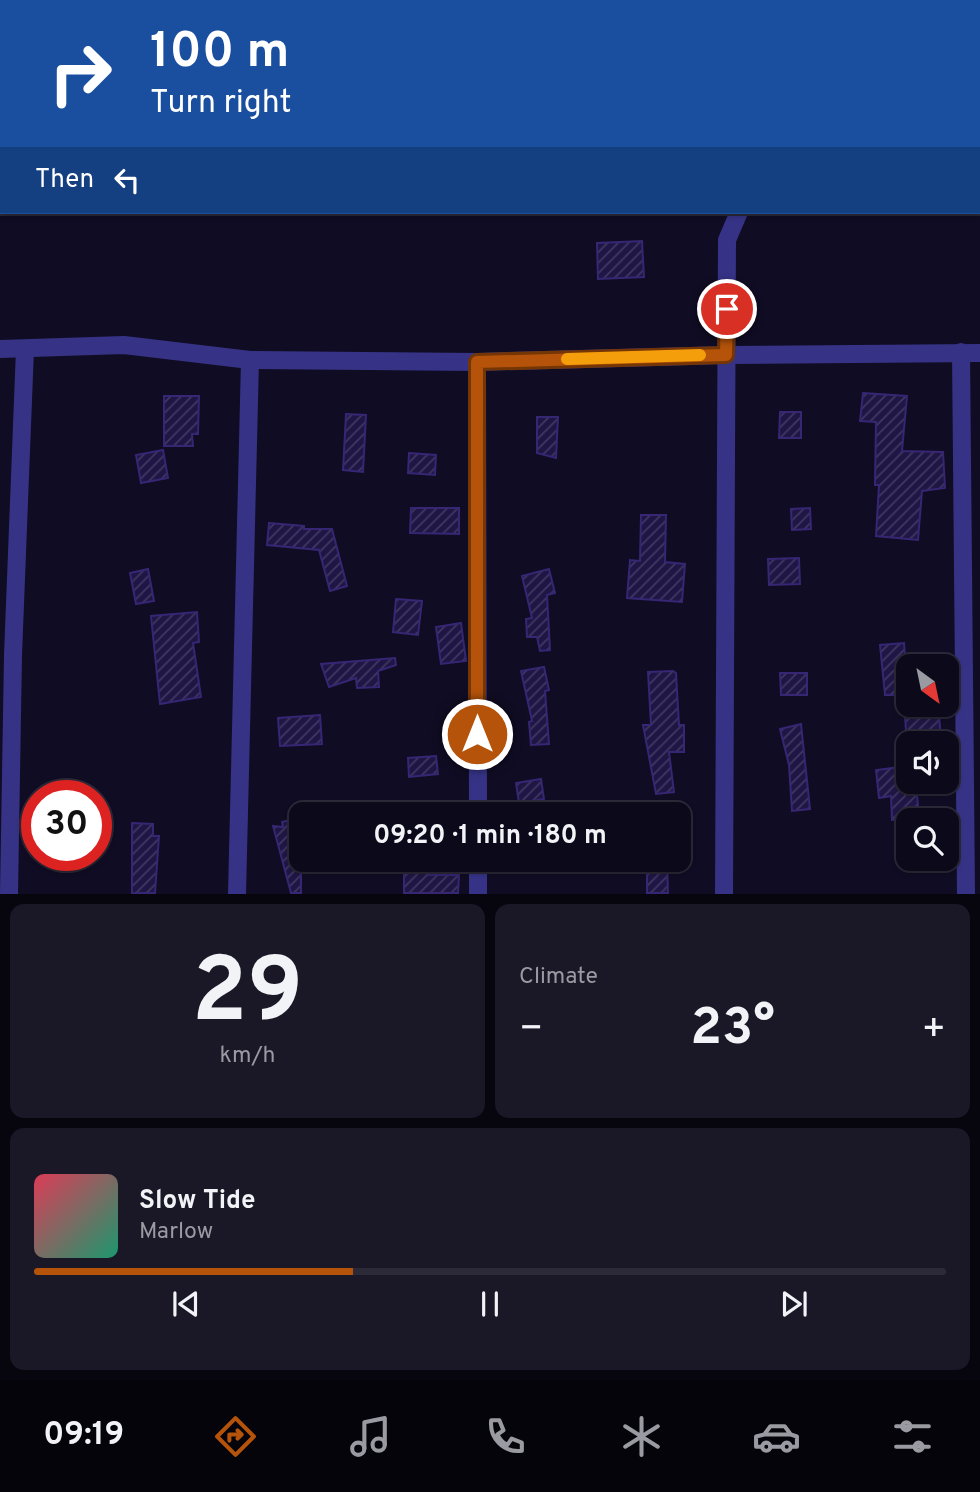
<!DOCTYPE html>
<html lang="en">
<head>
<meta charset="utf-8">
<style>
  :root { --surface:#0c091a; --page:#1a1727; --text:#f1f3f6; --muted:#9a9aa2; --line:#2c2a39; --accent:#b45309 }
  body { margin:0; font-family:Overpass,sans-serif; background:var(--page); color:var(--text); height:100vh; display:flex; flex-direction:column; font-size:26px; white-space:nowrap }
  * { box-sizing:border-box; margin:0 }
  p { font-size:23px; color:var(--muted) }
  .icon { flex:none; width:38px; height:38px; fill:none; stroke:currentColor; stroke-width:2; stroke-linecap:round; stroke-linejoin:round }
  .map { position:relative; height:894px; overflow:hidden }
  .drawer { display:flex; flex-direction:column; gap:10px; padding:10px; background:#07050e; flex:1 }
  .drawer>* { flex:none }
  .guide { position:absolute; left:0px; top:0px; width:980px; height:214px; box-shadow:0 2px 5px #0004,0 0 0 2px var(--line); background:#1a4fa0; color:#fff; overflow:hidden }
  .needle { width:46px; rotate:147deg }
  .controls { position:absolute; left:896px; top:654px; display:grid; gap:14px }
  .controls a { display:grid; place-items:center; width:63px; height:63px; border-radius:14px; background:var(--surface); box-shadow:0 2px 5px #0004,0 0 0 2px var(--line); font-size:35px }
  .speed { position:absolute; left:21px; top:780px; display:flex; gap:14px; font-size:35px; font-weight:700; text-align:center }
  .speed>* { display:grid; place-content:center; width:91px; height:91px; border-radius:50%; background:var(--surface); box-shadow:0 2px 5px #0004,0 0 0 2px var(--line); line-height:1 }
  .speed .limit { border:10px solid #d22; background:#fff; color:#111 }
  .pin { position:absolute; display:grid; place-items:center; width:60px; height:60px; color:#fff; margin:-30px; border:4px solid #fff; border-radius:50%; box-shadow:0 2px 7px #0007 }
  .me { position:absolute; width:77px; margin:-38px; rotate:0deg; stroke-linejoin:round; filter:drop-shadow(0 0 5px #0008) }
  .turn { display:flex; align-items:center; gap:24px; height:147px; padding:0 35px; font-size:32px }
  .turn .icon { width:91px; height:91px; stroke-width:2.5 }
  .turn b { display:block; font-size:49px; line-height:60px }
  .then { display:flex; align-items:center; height:66px; padding:0 35px; background:#0003; gap:14px; font-size:26px }
  .big { font-size:52px; font-weight:700; line-height:1.1 }
  .drawer .widget { flex:1; display:flex; flex-direction:column; justify-content:center; gap:10px; min-width:0; padding:0 24px; border-radius:14px; background:var(--page) }
  .drawer .dial { align-items:center; gap:0 }
  .dial b { font-size:91px; line-height:1 }
  .song { display:flex; align-items:center; gap:21px }
  .cover { width:84px; height:84px; border-radius:10px; background:linear-gradient(135deg,hsl(350 70% 55%),hsl(160 70% 35%)) }
  .played { height:7px; border-radius:4px; background:linear-gradient(90deg,var(--accent) 35%,var(--line) 35%) }
  .keys { display:flex; justify-content:space-around; direction:ltr }
  .heat { display:flex; justify-content:space-between; align-items:center; font-size:38px; direction:ltr }
  .drawer .tiles { flex:1; display:grid; gap:10px; grid-template-columns:1fr 1fr }
  .widget:last-child { grid-column:span 2 }
  .trip { position:absolute; left:289px; top:802px; width:402px; height:70px; border-radius:14px; background:var(--surface); box-shadow:0 2px 5px #0004,0 0 0 2px var(--line); font-weight:700; line-height:70px; text-align:center }
  .dock { display:flex; height:112px; justify-content:space-around; align-items:center; background:#05040a; color:var(--muted) }
  .dock .icon { width:49px; height:49px }
  .dock .current { color:var(--accent) }
  .dock b { font-size:32px; color:var(--text) }
  .map>svg:first-child { display:block }
  .building { fill:url(#building-hatch); stroke:#362673; stroke-width:2 }
  .lines { fill:none; stroke-linecap:round; stroke-linejoin:round }
  .minor { stroke:#363386; stroke-width:18 }
  .route-casing { stroke:#753606; stroke-width:18 }
  .route { stroke:#b45309; stroke-width:12 }
  .slow { stroke:#f59e0b; stroke-width:12 }
</style>
</head>
<body>
<div class="map">
<svg width="980" height="894" viewBox="0 0 980 894">
  <defs>
    <pattern id="building-hatch" width="6" height="6" patternUnits="userSpaceOnUse" patternTransform="scale(1.75)"><rect width="6" height="6" fill="#201645"/><path d="M-1 1l2-2M0 6l6-6M5 7l2-2" fill="none" stroke="#403761"/></pattern>
  </defs>
  <rect width="100%" height="100%" fill="#100c23"/>
  <g class="building">
    <polygon points="642,241 644,277 598,279 597,243"/>
    <polygon points="863,393 907,396 902,451 943,452 945,488 922,491 918,540 876,536 879,485 875,485 876,422 860,421"/>
    <polygon points="164,396 199,396 198,434 192,434 193,446 164,446"/>
    <polygon points="780,412 801,412 801,438 779,438"/>
    <polygon points="346,414 366,415 363,472 343,470"/>
    <polygon points="537,417 558,417 556,458 537,453"/>
    <polygon points="163,450 168,478 141,483 136,455"/>
    <polygon points="409,453 436,455 435,475 408,473"/>
    <polygon points="411,508 459,508 459,534 410,533"/>
    <polygon points="810,508 811,529 792,530 791,509"/>
    <polygon points="641,515 666,515 665,562 685,564 682,602 627,598 630,560 640,561"/>
    <polygon points="269,523 304,526 304,529 332,529 347,586 330,591 319,550 267,545"/>
    <polygon points="799,558 800,584 769,585 768,559"/>
    <polygon points="148,569 154,601 136,604 130,573"/>
    <polygon points="549,569 555,593 547,595 550,650 540,651 537,637 527,637 526,619 532,618 522,576"/>
    <polygon points="396,599 422,601 418,635 393,632"/>
    <polygon points="197,612 199,642 193,643 201,697 160,704 151,616"/>
    <polygon points="461,623 466,661 441,664 436,627"/>
    <polygon points="904,643 908,695 885,695 880,645"/>
    <polygon points="395,658 396,665 378,671 379,687 357,688 356,678 329,687 321,664"/>
    <polygon points="544,667 549,690 545,691 549,744 531,745 529,722 532,721 521,671"/>
    <polygon points="673,671 676,673 679,725 684,725 684,752 669,752 674,792 656,794 643,725 651,725 648,672"/>
    <polygon points="780,673 807,673 807,695 781,695"/>
    <polygon points="939,714 941,741 907,744 905,717"/>
    <polygon points="320,715 322,744 280,746 278,718"/>
    <polygon points="801,724 810,809 792,811 789,765 780,729"/>
    <polygon points="436,756 438,774 409,777 408,758"/>
    <polygon points="908,766 908,782 916,782 919,818 892,820 891,796 879,798 876,770"/>
    <polygon points="541,779 544,799 519,803 516,783"/>
    <polygon points="301,817 301,893 291,893 273,826 283,827 282,822"/>
    <polygon points="132,823 153,824 153,836 159,836 155,893 132,893"/>
    <polygon points="647,859 667,859 668,893 647,893"/>
    <polygon points="404,863 429,863 429,875 459,875 458,893 404,893"/>
  </g>
  <g class="lines">
    <g class="minor">
      <polyline points="830,2 830,0"/>
      <polyline points="0,349 124,345 250,360 477,362 726,355 980,353"/>
      <polyline points="961,352 966,894"/>
      <polyline points="477,362 478,814"/>
      <polyline points="478,859 478,894"/>
      <polyline points="9,894 13,655 25,349"/>
      <polyline points="237,894 250,360"/>
      <polyline points="724,894 727,240 739,212"/>
    </g>
  </g>
  <g class="lines">
    <defs>
      <polyline id="route" points="477,734 477,362 726,355 727,309"/>
    </defs>
    <use href="#route" class="route-casing"/>
    <use href="#route" class="route"/>
    <polyline class="slow" points="567,359 700,355"/>
  </g>
</svg>
<div class="controls">
<a><svg class="needle" viewBox="-14 -14 28 28"><path d="M0-13l5 13h-10z" fill="#e53935"/><path d="M0 13l5-13h-10z" fill="#9a9aa2"/></svg></a>
<a><svg class="icon" aria-label="sound" viewBox="0 0 24 24"><path d="M4 9h4l5-4v14l-5-4H4zM17 9q2 3 0 6"/></svg></a>
<a><svg class="icon" aria-label="search" viewBox="0 0 24 24"><circle cx="10" cy="10" r="6"/><path d="M15 15l6 6"/></svg></a>
</div>
<div class="speed"><div class="limit">30</div></div>
<div class="pin" style="left:727px;top:309px;background:#d93025"><svg class="icon" aria-label="arrive" viewBox="0 0 24 24"><path d="M6 21V4h12l-3 4 3 4H6"/></svg></div>
<svg class="me" style="left:477px;top:734px" viewBox="-20 -20 40 40"><circle r="17" fill="#b45309" stroke="#fff" stroke-width="3"/><path d="M0-11L8 9 0 5-8 9z" fill="#fff"/></svg>
<div class="trip">09:20 · 1 min · 180 m</div>
<div class="guide">
<div class="turn"><svg class="icon" aria-label="right" viewBox="0 0 24 24"><path d="M7 20v-9h11M14 6l5 5-5 5"/></svg><div><b>100 m</b>Turn right</div></div>
<div class="then">Then<svg class="icon" aria-label="left" viewBox="0 0 24 24"><path d="M17 20v-9H6M10 6l-5 5 5 5"/></svg></div>
</div>
</div>
<section class="drawer">
<div class="tiles">
<div class="widget dial"><b>29</b><p>km/h</p></div>
<div class="widget"><p>Climate</p>
<div class="heat"><a>−</a><b class="big">23°</b><a>+</a></div>
</div>
<div class="widget">
<div class="song"><i class="cover"></i><div><b>Slow Tide</b><p>Marlow</p></div></div>
<div class="played"></div>
<div class="keys"><svg class="icon" aria-label="previous" viewBox="0 0 24 24"><path d="M18 5L8 12l10 7zM5 5v14"/></svg><svg class="icon" aria-label="pause" viewBox="0 0 24 24"><path d="M8 5v14M16 5v14"/></svg><svg class="icon" aria-label="next" viewBox="0 0 24 24"><path d="M6 5l10 7-10 7zM19 5v14"/></svg></div>
</div>
</div>
</section>
<nav class="dock">
<b>09:19</b>
<svg class="icon current" aria-label="directions" viewBox="0 0 24 24"><path d="M12 3l9 9-9 9-9-9zM9 14v-3h6M13 9l2 2-2 2"/></svg>
<svg class="icon" aria-label="music" viewBox="0 0 24 24"><path d="M9 18V5l10-2v13"/><circle cx="6" cy="18" r="3"/><circle cx="16" cy="16" r="3"/></svg>
<svg class="icon" aria-label="phone" viewBox="0 0 24 24"><path d="M5 4h4l2 5-3 2q2 4 5 5l2-3 5 2v4C11 20 4 13 5 4z"/></svg>
<svg class="icon" aria-label="climate" viewBox="0 0 24 24"><path d="M12 3v18M4 7l16 10M4 17L20 7"/></svg>
<svg class="icon" aria-label="car" viewBox="0 0 24 24"><path d="M5 17H2v-5l4-1 3-4h7l3 4 3 1v5h-3M9 17h6M6 11h13"/><circle cx="7" cy="17" r="2"/><circle cx="17" cy="17" r="2"/></svg>
<svg class="icon" aria-label="filters" viewBox="0 0 24 24"><path d="M4 7h16M4 17h16"/><circle cx="9" cy="7" r="2"/><circle cx="15" cy="17" r="2"/></svg>
</nav>
</body>
</html>
